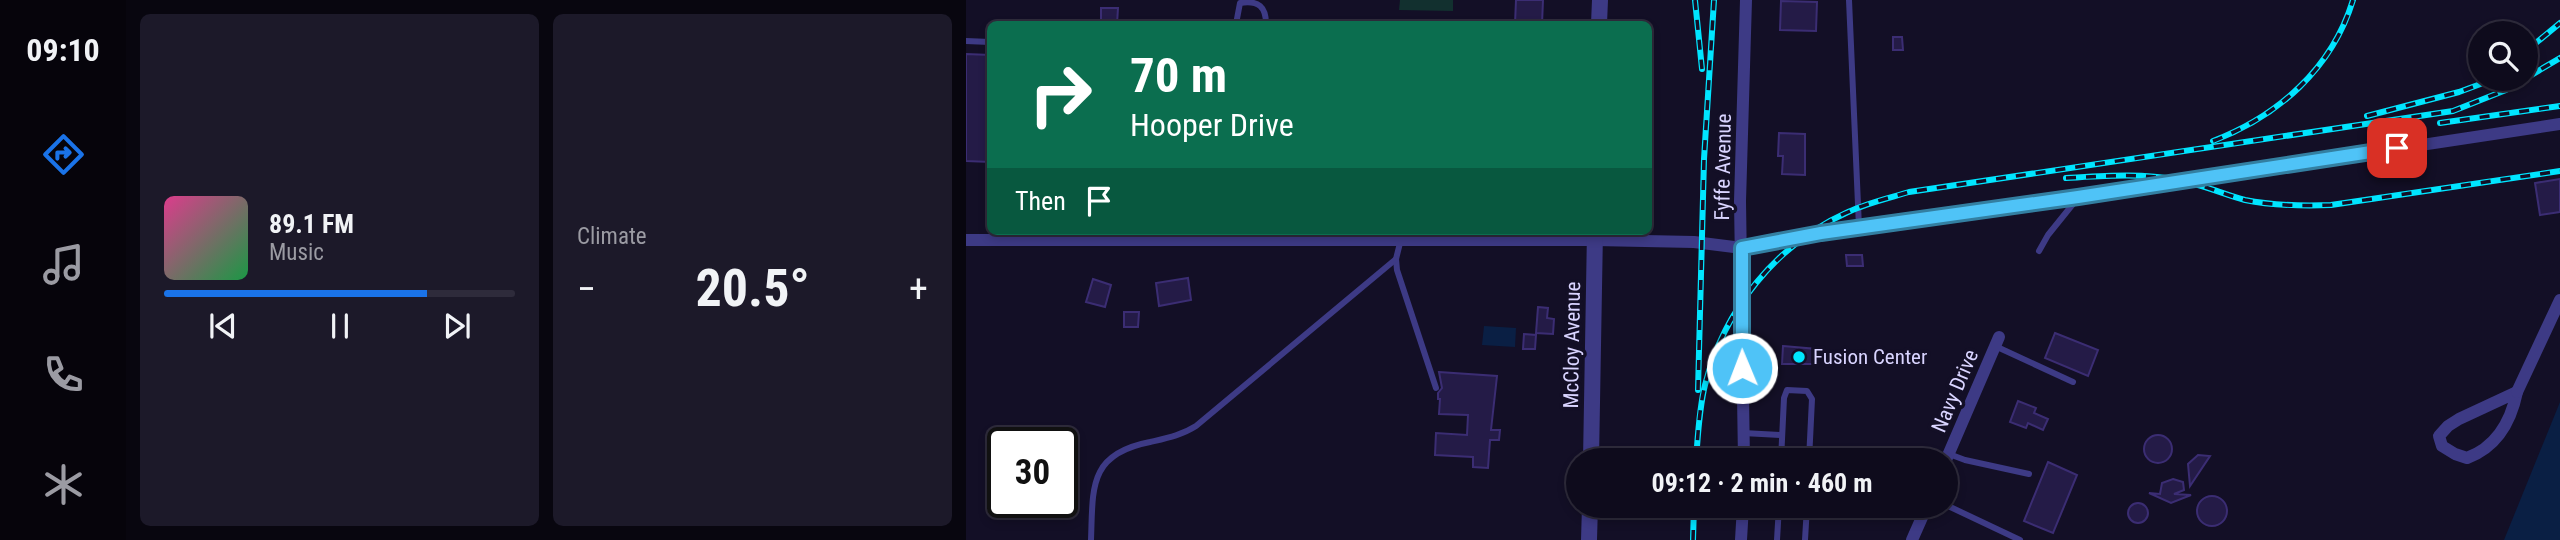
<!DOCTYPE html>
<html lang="en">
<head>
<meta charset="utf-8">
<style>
  :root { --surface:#0e0b1c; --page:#1c1929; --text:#f1f3f6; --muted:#9b9ba3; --line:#2e2b3b; --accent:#1a73e8 }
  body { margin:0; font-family:"Roboto Condensed",sans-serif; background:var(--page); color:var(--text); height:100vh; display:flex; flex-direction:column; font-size:26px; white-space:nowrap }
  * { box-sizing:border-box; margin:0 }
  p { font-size:23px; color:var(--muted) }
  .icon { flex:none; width:38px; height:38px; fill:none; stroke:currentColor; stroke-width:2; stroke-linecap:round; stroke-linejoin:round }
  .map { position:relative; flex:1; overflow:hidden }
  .sheet { display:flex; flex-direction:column; gap:14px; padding:14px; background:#08060f; width:840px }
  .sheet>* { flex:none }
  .guide { position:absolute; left:21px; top:21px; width:665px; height:214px; border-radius:10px; box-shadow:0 4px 10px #0003,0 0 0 2px var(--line); background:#0b6e4f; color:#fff; overflow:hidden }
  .fabs { position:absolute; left:1502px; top:21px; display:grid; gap:14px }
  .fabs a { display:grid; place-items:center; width:70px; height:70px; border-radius:50%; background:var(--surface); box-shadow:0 4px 10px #0003,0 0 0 2px var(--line); font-size:35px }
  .speed { position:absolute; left:21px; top:427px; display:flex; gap:14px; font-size:35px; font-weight:700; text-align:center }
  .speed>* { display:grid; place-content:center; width:91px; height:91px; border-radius:50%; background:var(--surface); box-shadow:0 4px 10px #0003,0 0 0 2px var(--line); line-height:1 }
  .speed .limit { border:4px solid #111; border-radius:10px; background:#fff; color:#111 }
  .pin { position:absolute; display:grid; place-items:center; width:60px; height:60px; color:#fff; margin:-30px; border-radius:14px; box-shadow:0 4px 10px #0006 }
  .me { position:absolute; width:77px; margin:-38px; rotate:359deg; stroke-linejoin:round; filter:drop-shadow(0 0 5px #0008) }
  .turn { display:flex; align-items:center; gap:24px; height:147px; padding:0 28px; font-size:32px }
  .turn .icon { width:91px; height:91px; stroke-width:2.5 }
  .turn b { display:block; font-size:49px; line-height:60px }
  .then { display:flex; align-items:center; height:66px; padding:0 28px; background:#0003; gap:14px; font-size:26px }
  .big { font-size:52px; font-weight:700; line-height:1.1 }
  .sheet .widget { flex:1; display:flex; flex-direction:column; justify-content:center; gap:10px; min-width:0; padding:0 24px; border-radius:10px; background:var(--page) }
  .song { display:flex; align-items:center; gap:21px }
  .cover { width:84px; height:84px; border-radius:10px; background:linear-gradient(135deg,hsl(330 70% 55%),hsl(140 70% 35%)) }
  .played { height:7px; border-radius:4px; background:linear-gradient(90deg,var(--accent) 75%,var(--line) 75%) }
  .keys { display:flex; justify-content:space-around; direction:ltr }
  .heat { display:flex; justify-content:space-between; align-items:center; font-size:38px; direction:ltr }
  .sheet .tiles { flex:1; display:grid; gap:14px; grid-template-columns:repeat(2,1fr) }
  .trip { position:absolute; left:600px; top:448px; width:392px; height:70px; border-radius:35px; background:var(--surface); box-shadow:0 4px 10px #0003,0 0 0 2px var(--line); font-weight:700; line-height:70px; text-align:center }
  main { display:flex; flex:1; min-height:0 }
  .dock { display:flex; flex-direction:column; width:126px; justify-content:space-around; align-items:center; background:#06040b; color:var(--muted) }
  .dock .icon { width:49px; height:49px }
  .dock .current { color:var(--accent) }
  .dock b { font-size:32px; color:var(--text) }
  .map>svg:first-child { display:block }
  .green { fill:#12302f }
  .water { fill:#0a1f44 }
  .building { fill:#241b47; stroke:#3b2d73; stroke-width:2 }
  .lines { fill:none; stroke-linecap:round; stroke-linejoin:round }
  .service { stroke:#3d3a85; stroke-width:6 }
  .minor { stroke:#3d3a85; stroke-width:12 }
  .tertiary { stroke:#3d3a85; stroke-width:16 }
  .rail-casing { stroke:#00e5ff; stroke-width:6 }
  .rail { stroke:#130f26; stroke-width:3.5; stroke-dasharray:10; stroke-linecap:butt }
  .route-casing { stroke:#337fa1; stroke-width:18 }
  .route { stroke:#4fc3f7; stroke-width:12 }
  .poi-dot { fill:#00e5ff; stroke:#130f26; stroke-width:2.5 }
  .labels { text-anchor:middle; stroke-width:7; stroke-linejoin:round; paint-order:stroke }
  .street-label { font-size:21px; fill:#d9d4ff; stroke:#130f26 }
  .poi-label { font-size:21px; fill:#d9d4ff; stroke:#130f26; text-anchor:start }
</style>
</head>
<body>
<main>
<nav class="dock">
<b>09:10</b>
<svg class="icon current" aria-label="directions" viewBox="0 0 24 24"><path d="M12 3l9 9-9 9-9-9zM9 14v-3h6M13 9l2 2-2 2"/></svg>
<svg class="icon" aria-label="music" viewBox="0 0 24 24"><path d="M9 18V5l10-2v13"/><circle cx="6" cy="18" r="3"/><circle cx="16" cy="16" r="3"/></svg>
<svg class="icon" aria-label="phone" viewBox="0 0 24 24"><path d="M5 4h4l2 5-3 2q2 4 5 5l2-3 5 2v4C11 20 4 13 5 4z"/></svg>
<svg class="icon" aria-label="climate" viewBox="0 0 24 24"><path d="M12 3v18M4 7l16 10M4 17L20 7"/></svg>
</nav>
<section class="sheet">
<div class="tiles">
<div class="widget">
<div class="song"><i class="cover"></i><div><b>89.1 FM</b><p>Music</p></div></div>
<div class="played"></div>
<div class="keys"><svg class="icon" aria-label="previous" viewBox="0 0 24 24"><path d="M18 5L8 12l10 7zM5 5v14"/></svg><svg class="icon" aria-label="pause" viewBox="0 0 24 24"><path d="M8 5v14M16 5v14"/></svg><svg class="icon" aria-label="next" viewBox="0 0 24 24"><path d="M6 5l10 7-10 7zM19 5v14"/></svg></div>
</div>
<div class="widget"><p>Climate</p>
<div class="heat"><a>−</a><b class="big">20.5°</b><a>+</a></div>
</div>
</div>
</section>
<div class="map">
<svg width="1594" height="540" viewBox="0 0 1594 540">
  <rect width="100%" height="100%" fill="#130f26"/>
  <polygon class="green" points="434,0 487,0 487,11 433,10"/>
  <g class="water">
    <polygon points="518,326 550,328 549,347 516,345"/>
    <polygon points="1594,402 1594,540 1538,540"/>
  </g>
  <g class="building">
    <polygon points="550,0 577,0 576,24 549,24"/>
    <polygon points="815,1 851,2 850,31 814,30"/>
    <polygon points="135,8 152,8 151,24 135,24"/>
    <polygon points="927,37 936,37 937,50 927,50"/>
    <polygon points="0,54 24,55 24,162 0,161"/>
    <polygon points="813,133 839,134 839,175 816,174 817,156 812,156"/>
    <polygon points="1594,179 1594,212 1574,215 1569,183"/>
    <polygon points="880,255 896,255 897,266 881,266"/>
    <polygon points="222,278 225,300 193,306 190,283"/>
    <polygon points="127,279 145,285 139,307 120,302"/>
    <polygon points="572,307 582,308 581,318 588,319 587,334 570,333"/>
    <polygon points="158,312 173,312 172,327 158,327"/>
    <polygon points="1089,333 1132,350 1122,376 1079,358"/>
    <polygon points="558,334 570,335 569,349 557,349"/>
    <polygon points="817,346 851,349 851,361 847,361 847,364 816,364"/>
    <polygon points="473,372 531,376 525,430 534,430 533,440 524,440 522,468 507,467 507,457 469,455 470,433 501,435 502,415 473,414 474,399 472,399 472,393 476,388"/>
    <polygon points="1052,401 1070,408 1068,413 1082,419 1077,430 1062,423 1060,428 1044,422"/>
    <circle cx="1192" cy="449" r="14"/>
    <polygon points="1232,455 1244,456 1224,486 1222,464"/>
    <polygon points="1082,462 1111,475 1087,533 1058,521"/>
    <polygon points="1207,479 1217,482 1218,490 1208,494 1225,495 1205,503 1183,493 1194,494 1196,483"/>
    <circle cx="1246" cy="511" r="15"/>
    <circle cx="1172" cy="513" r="10"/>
  </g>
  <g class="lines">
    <g class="service">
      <polyline points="883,0 893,227"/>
      <path d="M 270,24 L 274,3 C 293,0 300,7 300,24"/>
      <polyline points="0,41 24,42"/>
      <polyline points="435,239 430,259 431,270 470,388"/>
      <polyline points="1073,251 1082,235 1111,199"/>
      <polyline points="1029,346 1107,382"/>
      <polyline points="777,433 816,435"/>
      <polyline points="983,454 999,460 1063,474"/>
      <polyline points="815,460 818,398 821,390 841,391 846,399 843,460"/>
      <polyline points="980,505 1054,540"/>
      <path d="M 125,540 C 127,488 122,454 184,442 C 201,438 216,435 230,426 L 430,259"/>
      <polyline points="811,540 813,506"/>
      <polyline points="839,540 841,506"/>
    </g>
    <g class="minor">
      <polyline points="0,240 629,240 728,242 776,248 855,233 1112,197 1594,124"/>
      <path d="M 1551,392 C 1545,421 1531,447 1501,458 L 1489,454 L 1476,446 L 1473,436 L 1482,426 L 1493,419 Z"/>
      <polyline points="1551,392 1594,300"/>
      <polyline points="778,460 774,201 780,0"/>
      <polyline points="980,460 1033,337"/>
      <polyline points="775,540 777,506"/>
      <polyline points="946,540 961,506"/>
    </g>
    <g class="tertiary">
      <polyline points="633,24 634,0"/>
      <polyline points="625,460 629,231"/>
      <polyline points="623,540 624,506"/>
    </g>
    <defs>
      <g id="rail">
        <polyline points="729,0 736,69"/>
        <polyline points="1559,52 1594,23"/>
        <polyline points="1401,116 1493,92 1528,79"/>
        <polyline points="1474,123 1594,106"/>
        <path d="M 1247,141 C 1312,116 1366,69 1387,0"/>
        <path d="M 1100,178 C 1138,176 1175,173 1212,180 C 1235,184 1257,194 1279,200 C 1308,206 1336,206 1365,205 L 1594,171"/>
        <polyline points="732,390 738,159 748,0"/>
        <path d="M 730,460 C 732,435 733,409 739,385 C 758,310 810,244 882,212 C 901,203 923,198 943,192 L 1487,111 L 1540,90 L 1594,58"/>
        <polyline points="727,540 728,506"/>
      </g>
    </defs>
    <use href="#rail" class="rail-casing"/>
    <use href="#rail" class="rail"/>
  </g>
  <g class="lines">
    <defs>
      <polyline id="route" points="776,368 776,248 855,233 1112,197 1431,148"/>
    </defs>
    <use href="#route" class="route-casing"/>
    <use href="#route" class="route"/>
  </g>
  <circle class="poi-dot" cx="833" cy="357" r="7"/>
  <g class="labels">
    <g class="street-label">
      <text transform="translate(757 167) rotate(-89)" y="7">Fyffe Avenue</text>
      <text transform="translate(606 345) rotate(-89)" y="7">McCloy Avenue</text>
      <text transform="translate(989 391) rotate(-67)" y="7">Navy Drive</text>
    </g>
    <g class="poi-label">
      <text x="847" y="364">Fusion Center</text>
    </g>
  </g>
</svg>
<div class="fabs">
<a><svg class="icon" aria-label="search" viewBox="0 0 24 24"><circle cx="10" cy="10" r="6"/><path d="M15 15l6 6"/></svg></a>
</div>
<div class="speed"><div class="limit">30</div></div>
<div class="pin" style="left:1431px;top:148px;background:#d93025"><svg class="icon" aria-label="arrive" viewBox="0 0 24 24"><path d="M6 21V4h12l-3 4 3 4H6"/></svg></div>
<svg class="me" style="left:776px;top:368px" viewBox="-20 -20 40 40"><circle r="17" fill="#4fc3f7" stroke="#fff" stroke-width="3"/><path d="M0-11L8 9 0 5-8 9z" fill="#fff"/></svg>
<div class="trip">09:12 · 2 min · 460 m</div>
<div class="guide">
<div class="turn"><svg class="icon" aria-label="right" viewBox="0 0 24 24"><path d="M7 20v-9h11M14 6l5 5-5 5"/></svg><div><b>70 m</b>Hooper Drive</div></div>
<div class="then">Then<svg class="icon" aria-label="arrive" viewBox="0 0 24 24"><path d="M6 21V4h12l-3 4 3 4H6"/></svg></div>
</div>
</div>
</main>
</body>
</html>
